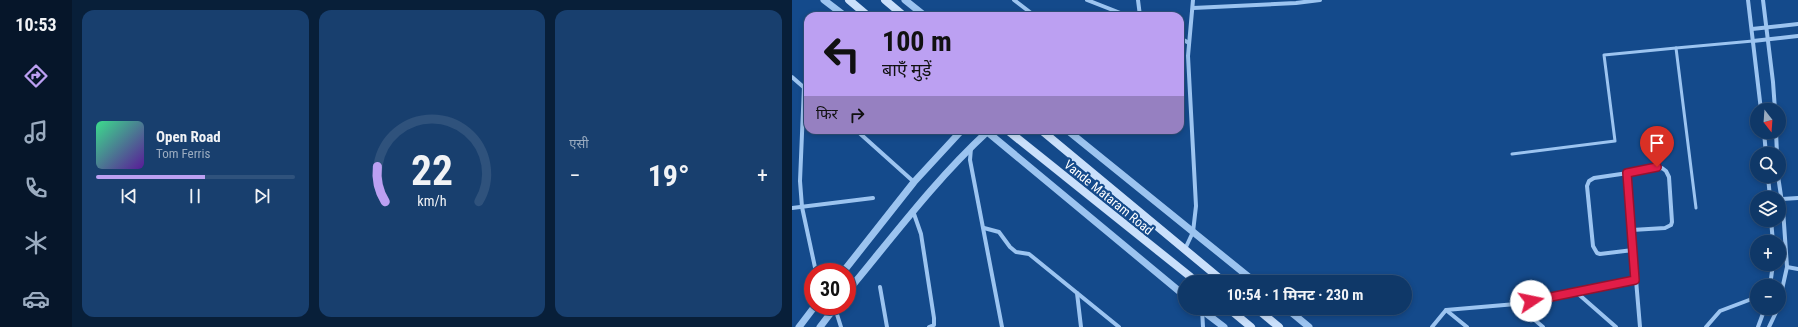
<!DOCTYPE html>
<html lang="hi">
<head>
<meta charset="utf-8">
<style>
  :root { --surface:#0f3868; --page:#183f6e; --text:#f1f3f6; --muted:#9bacc0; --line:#2f527c; --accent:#bca0f2 }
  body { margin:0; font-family:"Roboto Condensed","Noto Sans Devanagari",sans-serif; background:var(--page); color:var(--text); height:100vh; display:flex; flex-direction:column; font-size:15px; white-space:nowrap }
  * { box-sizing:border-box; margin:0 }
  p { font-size:13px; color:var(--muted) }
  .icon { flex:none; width:22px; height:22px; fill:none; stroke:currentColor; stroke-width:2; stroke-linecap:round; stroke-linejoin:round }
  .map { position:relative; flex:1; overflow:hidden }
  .details { display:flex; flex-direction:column; gap:10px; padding:10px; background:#081f39; width:720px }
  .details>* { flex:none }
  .top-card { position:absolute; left:12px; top:12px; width:380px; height:122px; border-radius:12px; box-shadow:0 2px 6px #0003,0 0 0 1px var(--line); background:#bca0f2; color:#111; overflow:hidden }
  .needle { width:26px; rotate:163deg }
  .controls { position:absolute; left:958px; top:103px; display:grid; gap:8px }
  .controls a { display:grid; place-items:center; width:36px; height:36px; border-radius:50%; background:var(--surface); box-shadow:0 2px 6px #0003,0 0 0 1px var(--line); font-size:20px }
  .speed { position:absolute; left:12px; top:263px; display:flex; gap:8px; font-size:20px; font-weight:700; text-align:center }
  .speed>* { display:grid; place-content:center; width:52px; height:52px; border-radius:50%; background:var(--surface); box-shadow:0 2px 6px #0003,0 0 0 1px var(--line); line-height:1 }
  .speed .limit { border:6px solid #d22; background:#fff; color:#111 }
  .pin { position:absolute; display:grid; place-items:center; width:34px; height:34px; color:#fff; margin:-41px -17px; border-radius:50% 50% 50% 0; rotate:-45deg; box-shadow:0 0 4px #0007 }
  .pin .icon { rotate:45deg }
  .me { position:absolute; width:44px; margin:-22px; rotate:79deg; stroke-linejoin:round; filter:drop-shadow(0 0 3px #0008) }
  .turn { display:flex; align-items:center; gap:14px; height:84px; padding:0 12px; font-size:18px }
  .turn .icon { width:52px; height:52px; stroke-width:2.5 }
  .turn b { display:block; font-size:28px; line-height:34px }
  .then { display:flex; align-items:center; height:38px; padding:0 12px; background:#0003; gap:8px; font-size:15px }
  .big { font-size:30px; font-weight:700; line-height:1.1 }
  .details .tile { flex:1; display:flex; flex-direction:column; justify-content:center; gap:6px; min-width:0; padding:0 14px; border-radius:12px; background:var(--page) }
  .details .dial { align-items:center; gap:0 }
  .dial svg { height:104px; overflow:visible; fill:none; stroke:var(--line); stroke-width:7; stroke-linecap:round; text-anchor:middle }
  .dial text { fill:var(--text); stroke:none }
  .song { display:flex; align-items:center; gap:12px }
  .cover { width:48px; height:48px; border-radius:6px; background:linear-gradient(135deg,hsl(150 70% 55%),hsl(270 70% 35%)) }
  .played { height:4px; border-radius:2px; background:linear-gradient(90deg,var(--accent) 55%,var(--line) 55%) }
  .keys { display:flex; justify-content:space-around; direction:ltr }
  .heat { display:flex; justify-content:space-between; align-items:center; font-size:22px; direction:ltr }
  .details .tiles { flex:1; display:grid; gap:10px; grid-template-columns:repeat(3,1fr) }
  .trip { position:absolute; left:386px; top:275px; width:234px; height:40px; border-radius:20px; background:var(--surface); box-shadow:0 2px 6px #0003,0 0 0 1px var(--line); font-weight:700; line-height:40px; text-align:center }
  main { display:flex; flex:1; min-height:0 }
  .tab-bar { display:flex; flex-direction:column; width:72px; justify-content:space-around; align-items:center; background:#06162a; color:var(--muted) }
  .tab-bar .icon { width:28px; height:28px }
  .tab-bar .on { color:var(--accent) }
  .tab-bar b { font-size:18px; color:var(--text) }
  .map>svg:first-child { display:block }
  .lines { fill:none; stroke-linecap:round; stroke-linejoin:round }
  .service { stroke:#9cc4f0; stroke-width:3 }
  .minor { stroke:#9cc4f0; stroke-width:4 }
  .tertiary { stroke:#9cc4f0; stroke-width:7 }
  .secondary { stroke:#cae0fb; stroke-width:8 }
  .route-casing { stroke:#92132f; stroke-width:10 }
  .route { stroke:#e11d48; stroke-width:7 }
  .labels { text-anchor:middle; stroke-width:4; stroke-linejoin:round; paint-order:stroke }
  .street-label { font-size:13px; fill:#fff; stroke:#144a8b }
</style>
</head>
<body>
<main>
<nav class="tab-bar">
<b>10:53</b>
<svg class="icon on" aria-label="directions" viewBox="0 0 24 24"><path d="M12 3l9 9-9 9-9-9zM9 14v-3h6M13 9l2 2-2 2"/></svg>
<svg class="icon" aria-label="music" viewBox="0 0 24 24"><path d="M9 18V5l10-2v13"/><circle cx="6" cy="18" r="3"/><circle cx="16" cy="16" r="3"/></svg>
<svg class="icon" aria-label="phone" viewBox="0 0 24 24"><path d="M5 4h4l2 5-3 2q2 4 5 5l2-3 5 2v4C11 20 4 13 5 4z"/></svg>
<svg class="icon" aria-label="climate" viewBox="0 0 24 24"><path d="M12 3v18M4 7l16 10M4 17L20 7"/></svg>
<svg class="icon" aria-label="car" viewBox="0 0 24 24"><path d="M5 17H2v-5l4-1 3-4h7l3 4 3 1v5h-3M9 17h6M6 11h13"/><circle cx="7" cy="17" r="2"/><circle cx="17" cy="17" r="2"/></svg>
</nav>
<section class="details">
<div class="tiles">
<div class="tile">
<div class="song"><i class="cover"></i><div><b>Open Road</b><p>Tom Ferris</p></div></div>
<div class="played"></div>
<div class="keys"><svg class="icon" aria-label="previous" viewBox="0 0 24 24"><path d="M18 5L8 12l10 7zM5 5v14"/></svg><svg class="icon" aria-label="pause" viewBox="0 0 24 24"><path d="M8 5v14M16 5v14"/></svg><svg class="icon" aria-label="next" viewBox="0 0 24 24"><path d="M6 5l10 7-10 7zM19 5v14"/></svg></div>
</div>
<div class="tile dial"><svg viewBox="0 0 100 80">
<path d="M14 69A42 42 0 1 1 86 69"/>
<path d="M14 69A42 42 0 0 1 8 42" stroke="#bca0f2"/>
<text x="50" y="56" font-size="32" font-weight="700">22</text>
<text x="50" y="72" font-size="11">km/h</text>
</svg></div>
<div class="tile"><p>एसी</p>
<div class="heat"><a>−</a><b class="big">19°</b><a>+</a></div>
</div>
</div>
</section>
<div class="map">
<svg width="1006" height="327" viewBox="0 0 1006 327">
  <rect width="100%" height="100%" fill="#144a8b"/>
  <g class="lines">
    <g class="service">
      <polyline points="720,154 823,141 812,55 884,48"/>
      <polyline points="904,208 884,48 961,41"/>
    </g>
    <g class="minor">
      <polyline points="222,0 243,16"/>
      <polyline points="295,0 336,16"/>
      <polyline points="346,0 348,16"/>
      <polyline points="956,0 969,110"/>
      <polyline points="971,0 981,82 983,110"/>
      <polyline points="401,8 504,3 528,0"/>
      <polyline points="960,29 1006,24"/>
      <polyline points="388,38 397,43"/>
      <polyline points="961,41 1006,36"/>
      <polyline points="0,77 16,91"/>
      <polyline points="12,86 8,181 10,207 24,272"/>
      <polyline points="64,130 122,182"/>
      <polyline points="972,132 974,154"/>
      <polyline points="984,132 985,154"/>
      <polyline points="179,148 178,160 210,327"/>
      <polyline points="835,173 848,327"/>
      <polyline points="976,176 978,198"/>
      <polyline points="986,176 991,209 995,267 987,303"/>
      <polyline points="990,199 1006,198"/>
      <polyline points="0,208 81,198"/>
      <polyline points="121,211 129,234 142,318 142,325 137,327"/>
      <polyline points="979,220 981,242"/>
      <polyline points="192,228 207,232 218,247 224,252 237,254 327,327"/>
      <polyline points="840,230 873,228 879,225 880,222 877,177 874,171 870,168 802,178 797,181 795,186 801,246 805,253 808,254 841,250"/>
      <polyline points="393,249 401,232 404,206 396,56 401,0"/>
      <polyline points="995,267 1006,269"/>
      <polyline points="978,286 981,264"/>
      <polyline points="88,287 95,327"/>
      <polyline points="784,292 824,327"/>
      <polyline points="285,293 289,327"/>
      <polyline points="724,304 751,327"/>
      <polyline points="43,308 49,327"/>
      <polyline points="410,309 411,327"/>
      <polyline points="654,310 675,327"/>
      <polyline points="640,327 654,310 724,304 843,280"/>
      <polyline points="914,327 928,311 965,297"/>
      <polyline points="966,327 973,308"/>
      <polyline points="977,327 986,308"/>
    </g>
    <g class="tertiary">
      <polyline points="32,0 53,16"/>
      <polyline points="113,0 133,16"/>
      <polyline points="193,130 393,296"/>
      <polyline points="275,130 463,282"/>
      <polyline points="51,272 122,182 170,130"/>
      <path d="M 55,292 C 100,238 143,180 195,132"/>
      <polyline points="407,308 432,327"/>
      <polyline points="494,308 517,327"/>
      <polyline points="7,327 23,306"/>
      <polyline points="28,327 44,306"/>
    </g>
    <g class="secondary">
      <polyline points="57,0 76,16"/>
      <polyline points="93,0 112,16"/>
      <polyline points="215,130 405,282"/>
      <polyline points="249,130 432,282"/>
      <polyline points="436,308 459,327"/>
      <polyline points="464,308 487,327"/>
    </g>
  </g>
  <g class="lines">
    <defs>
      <polyline id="route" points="739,301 843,280 835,173 865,167"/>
    </defs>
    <use href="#route" class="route-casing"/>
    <use href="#route" class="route"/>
  </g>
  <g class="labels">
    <g class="street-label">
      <text transform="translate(317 197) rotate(39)" y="5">Vande Mataram Road</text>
    </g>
  </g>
</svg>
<div class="controls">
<a><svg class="needle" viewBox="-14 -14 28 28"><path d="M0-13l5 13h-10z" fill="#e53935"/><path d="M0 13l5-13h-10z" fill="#9bacc0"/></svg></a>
<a><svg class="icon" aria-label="search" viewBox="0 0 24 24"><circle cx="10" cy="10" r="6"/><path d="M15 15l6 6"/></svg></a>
<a><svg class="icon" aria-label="layers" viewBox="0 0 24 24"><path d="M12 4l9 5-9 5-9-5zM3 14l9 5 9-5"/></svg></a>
<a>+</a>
<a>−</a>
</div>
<div class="speed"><div class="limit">30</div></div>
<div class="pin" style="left:865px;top:167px;background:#d93025"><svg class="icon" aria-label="arrive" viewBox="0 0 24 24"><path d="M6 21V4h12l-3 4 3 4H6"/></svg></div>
<svg class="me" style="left:739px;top:301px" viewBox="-20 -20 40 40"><circle r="19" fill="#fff"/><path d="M0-13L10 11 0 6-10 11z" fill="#e11d48"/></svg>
<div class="trip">10:54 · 1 मिनट · 230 m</div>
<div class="top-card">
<div class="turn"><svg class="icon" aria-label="left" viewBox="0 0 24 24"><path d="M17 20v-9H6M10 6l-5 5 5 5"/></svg><div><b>100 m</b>बाएँ मुड़ें</div></div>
<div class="then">फिर<svg class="icon" aria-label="right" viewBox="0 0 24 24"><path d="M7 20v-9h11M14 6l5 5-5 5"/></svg></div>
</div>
</div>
</main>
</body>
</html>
